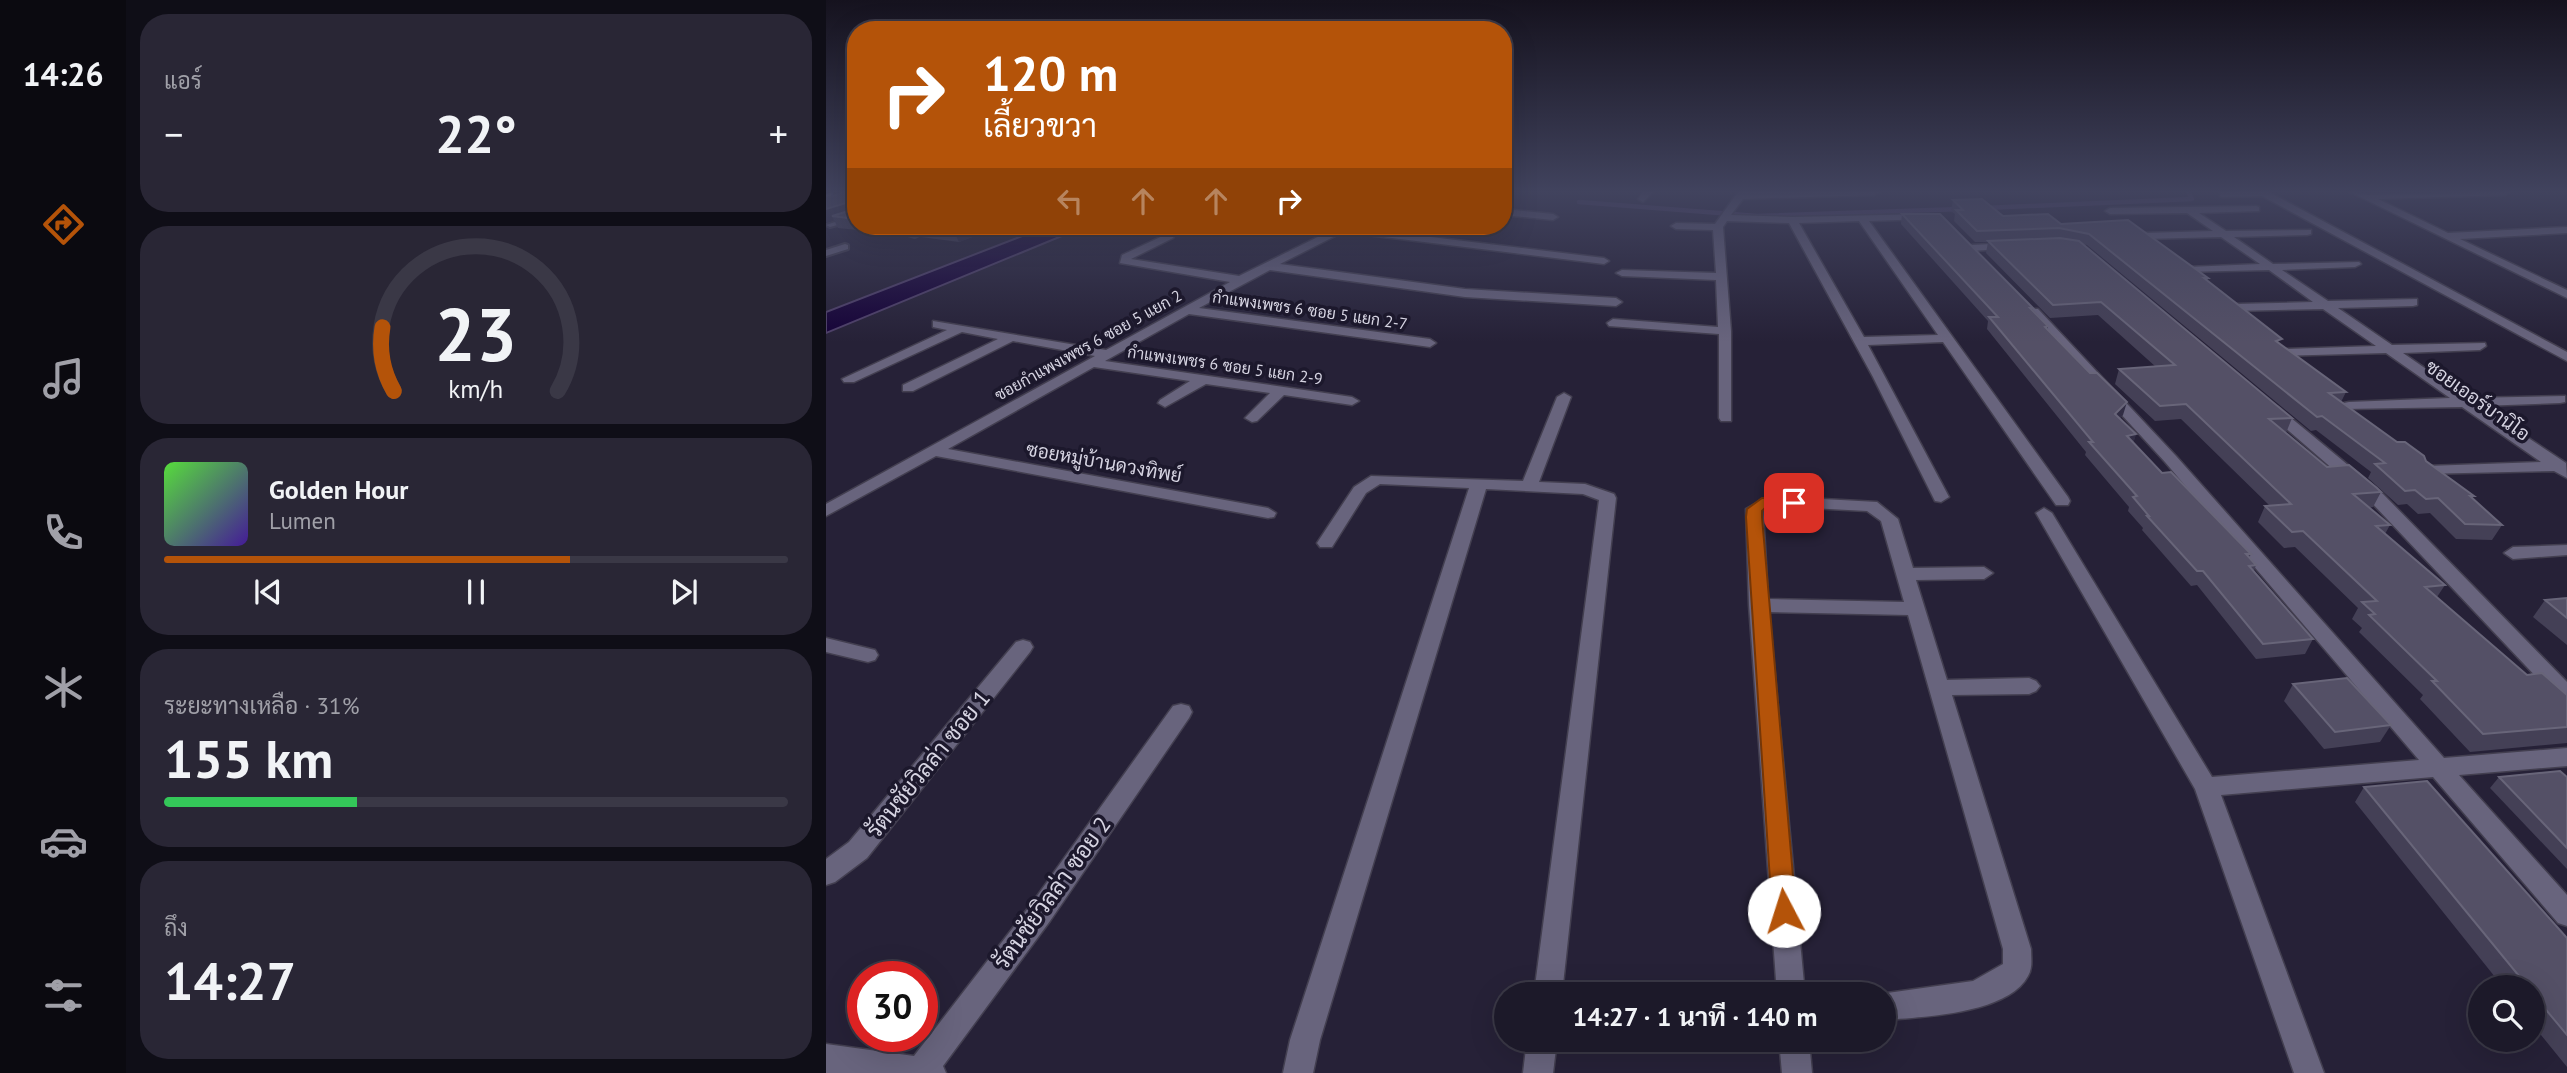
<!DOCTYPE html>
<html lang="th">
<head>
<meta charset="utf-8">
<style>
  :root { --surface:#1c1929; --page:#292635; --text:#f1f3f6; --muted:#a0a0a8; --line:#3a3846; --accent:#b45309 }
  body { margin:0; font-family:"PT Sans",Sarabun,sans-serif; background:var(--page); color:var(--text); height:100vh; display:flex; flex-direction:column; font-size:26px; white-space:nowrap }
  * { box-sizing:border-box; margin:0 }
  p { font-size:23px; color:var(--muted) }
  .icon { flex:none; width:38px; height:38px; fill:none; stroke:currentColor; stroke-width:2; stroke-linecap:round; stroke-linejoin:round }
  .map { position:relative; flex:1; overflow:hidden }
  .details { display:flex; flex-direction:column; gap:14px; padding:14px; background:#0f0e17; width:700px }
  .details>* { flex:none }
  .top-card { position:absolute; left:21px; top:21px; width:665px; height:214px; border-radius:28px; box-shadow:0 7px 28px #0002,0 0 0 2px var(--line); background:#b45309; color:#fff; overflow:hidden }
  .controls { position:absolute; left:1642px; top:975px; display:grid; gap:14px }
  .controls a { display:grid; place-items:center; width:77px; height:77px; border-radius:50%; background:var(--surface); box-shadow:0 7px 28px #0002,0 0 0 2px var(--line); font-size:35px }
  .speed { position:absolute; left:21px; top:961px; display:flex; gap:14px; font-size:35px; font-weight:700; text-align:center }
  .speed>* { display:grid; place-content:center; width:91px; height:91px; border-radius:50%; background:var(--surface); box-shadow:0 7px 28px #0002,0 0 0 2px var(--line); line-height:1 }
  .speed .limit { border:10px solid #d22; background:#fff; color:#111 }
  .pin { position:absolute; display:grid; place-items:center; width:60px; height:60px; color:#fff; margin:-30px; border-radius:14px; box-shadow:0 4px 10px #0006 }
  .me { position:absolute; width:77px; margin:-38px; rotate:355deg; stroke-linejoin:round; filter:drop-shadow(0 0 5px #0008) }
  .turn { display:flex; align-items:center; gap:24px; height:147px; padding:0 21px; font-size:32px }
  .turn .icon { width:91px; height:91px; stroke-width:2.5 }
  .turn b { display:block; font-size:49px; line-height:60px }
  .lanes { display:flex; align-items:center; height:66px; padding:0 21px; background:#0003; justify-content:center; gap:35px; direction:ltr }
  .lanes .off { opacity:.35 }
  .big { font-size:52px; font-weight:700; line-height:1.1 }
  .details .tile { flex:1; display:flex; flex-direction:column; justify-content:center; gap:10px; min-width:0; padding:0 24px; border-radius:28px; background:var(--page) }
  .details .dial { align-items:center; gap:0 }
  .dial svg { height:182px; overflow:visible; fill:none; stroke:var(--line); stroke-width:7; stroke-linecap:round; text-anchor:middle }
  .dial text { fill:var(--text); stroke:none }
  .song { display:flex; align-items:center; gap:21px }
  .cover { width:84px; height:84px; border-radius:10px; background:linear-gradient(135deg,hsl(110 70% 55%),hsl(260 70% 35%)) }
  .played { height:7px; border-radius:4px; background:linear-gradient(90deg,var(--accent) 65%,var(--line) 65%) }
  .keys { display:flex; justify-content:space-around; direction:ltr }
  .heat { display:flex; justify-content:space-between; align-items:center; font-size:38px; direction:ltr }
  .charge { height:10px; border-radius:5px; background:linear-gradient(90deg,#34c759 31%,var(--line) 0) }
  .trip { position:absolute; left:668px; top:982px; width:402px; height:70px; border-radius:35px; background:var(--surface); box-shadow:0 7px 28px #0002,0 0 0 2px var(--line); font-weight:700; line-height:70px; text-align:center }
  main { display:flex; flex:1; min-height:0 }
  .tab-bar { display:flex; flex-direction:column; width:126px; justify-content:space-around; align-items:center; background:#0b0a10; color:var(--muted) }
  .tab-bar .icon { width:49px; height:49px }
  .tab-bar .on { color:var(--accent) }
  .tab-bar b { font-size:32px; color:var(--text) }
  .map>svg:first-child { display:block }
  .water { fill:#150137; stroke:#4f406a; stroke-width:2 }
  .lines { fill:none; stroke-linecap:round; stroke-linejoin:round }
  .stream { stroke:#4f406a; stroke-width:4.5 }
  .lane-casing { stroke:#433f50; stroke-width:4 }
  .street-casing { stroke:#433f50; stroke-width:3 }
  .lane { fill:#68647d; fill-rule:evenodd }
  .street { fill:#68647d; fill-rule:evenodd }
  .rail { stroke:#a3a0b0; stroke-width:3.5; stroke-dasharray:7 7; stroke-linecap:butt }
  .wall { fill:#444056 }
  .shaded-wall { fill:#312d44 }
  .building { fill:#545066; stroke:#686579; stroke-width:2 }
  .route { fill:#b45309; stroke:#753606; stroke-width:2 }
  .labels { text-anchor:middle; stroke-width:7; stroke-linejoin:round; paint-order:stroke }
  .far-street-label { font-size:16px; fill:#d6d4e2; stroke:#1c182c }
  .street-label { font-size:19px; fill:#d6d4e2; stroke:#1c182c }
  .near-street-label { font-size:23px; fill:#d6d4e2; stroke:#1c182c }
</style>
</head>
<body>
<main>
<nav class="tab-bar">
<b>14:26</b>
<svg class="icon on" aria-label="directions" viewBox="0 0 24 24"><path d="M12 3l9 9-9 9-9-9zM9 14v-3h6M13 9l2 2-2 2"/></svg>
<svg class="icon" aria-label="music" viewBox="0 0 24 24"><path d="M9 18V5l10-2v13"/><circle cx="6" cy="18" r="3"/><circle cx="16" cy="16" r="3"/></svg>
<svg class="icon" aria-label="phone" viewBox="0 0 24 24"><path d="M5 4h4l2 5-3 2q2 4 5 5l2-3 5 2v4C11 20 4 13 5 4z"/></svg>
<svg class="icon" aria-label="climate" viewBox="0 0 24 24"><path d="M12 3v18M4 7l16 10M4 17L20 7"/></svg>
<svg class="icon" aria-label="car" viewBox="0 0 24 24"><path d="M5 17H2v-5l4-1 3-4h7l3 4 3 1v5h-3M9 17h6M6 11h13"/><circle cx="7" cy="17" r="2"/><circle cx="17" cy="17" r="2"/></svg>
<svg class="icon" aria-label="filters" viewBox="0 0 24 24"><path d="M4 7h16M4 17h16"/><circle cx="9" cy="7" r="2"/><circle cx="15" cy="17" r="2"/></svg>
</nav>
<section class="details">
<div class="tile"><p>แอร์</p>
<div class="heat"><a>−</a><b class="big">22°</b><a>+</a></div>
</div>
<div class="tile dial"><svg viewBox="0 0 100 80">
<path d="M14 69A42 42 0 1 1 86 69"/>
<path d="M14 69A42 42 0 0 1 9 41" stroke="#b45309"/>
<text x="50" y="56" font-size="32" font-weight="700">23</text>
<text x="50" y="72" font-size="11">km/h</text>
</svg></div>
<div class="tile">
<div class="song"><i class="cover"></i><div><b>Golden Hour</b><p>Lumen</p></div></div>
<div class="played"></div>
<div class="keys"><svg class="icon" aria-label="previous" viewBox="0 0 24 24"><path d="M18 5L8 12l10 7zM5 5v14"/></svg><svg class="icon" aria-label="pause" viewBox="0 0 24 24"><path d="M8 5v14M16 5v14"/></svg><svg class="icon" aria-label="next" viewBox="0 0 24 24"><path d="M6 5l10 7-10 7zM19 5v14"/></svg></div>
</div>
<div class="tile"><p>ระยะทางเหลือ · 31%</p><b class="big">155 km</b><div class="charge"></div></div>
<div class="tile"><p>ถึง</p><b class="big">14:27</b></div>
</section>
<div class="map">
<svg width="1741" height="1073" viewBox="0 0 1741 1073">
  <rect width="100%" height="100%" fill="#262137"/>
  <polygon class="water" points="222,226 260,226 0,333 0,312"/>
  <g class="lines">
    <g class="stream">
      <polyline points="753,202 931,216 1136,209"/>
      <polyline points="1159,208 1366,199 1362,192"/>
    </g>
    <defs>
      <g id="lane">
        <polygon points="30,215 30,220 4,227 0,225"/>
        <polygon points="103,226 114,226 89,237 82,235"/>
        <polygon points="19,244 22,245 22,249 0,256 0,250"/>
      </g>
      <g id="street">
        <polygon points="817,192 827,192 817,202 812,199"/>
        <path d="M 912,192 L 1053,192 L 1048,195 L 917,199 L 905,215 L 966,217 L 1103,214 L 1105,216 L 1100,219 L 1043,221 L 1242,497 L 1244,501 L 1242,505 L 1230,505 L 1117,342 L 1042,345 L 1123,497 L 1115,502 L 1109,501 L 1047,377 L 963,223 L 901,221 L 897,227 L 905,331 L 905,421 L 895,421 L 893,418 L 893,334 L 783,326 L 781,323 L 787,319 L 892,327 L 890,280 L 796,276 L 790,273 L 796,270 L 890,273 L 887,230 L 850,229 L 845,226 L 850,223 L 889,224 ZM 1033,221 L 1112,335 L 1038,337 L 973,223 Z"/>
        <polygon points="1394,192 1443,192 1741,352 1741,361 1436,196 1397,197 1394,196"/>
        <polygon points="1524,192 1542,195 1684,192 1679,195 1552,199 1622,233 1741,227 1741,233 1634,239 1741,290 1741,298"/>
        <polygon points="1430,206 1433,207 1433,211 1373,213 1400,231 1485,230 1485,234 1481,235 1408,237 1447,264 1533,262 1535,264 1529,267 1456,270 1502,301 1591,299 1591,305 1587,306 1512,308 1566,345 1659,343 1660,346 1654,350 1577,353 1642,398 1739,396 1739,402 1734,403 1654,406 1740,463 1741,478 1728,471 1595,474 1593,471 1601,466 1715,462 1636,407 1518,409 1518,403 1523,402 1624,398 1560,353 1455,356 1453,353 1460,349 1550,346 1497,309 1406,311 1406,305 1410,304 1487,302 1443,270 1357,272 1357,268 1361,267 1434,264 1395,237 1318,239 1313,236 1318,233 1387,231 1361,213 1284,214 1279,211 1284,208"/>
        <polygon points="677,209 727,214 732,217 727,220 677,215"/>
        <polygon points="514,226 778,258 783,261 778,264 517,232 454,264 639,289 790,298 796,302 790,306 639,297 444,270 373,308 604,339 610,343 604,347 363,314 279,361 526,397 533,401 526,405 458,395 431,421 426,422 419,418 444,393 380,384 339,407 332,403 334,400 364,381 268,367 122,449 442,508 450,513 448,517 442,518 110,456 0,516 0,504 269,356 187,341 87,391 77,391 77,385 172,339 136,332 28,382 18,382 16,379 121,330 107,327 107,321 280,350 404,282 294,263 296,255 343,233 348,236 347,238 305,259 413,276"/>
        <polygon points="1184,243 1188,244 1188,248 1146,251 1141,248 1146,245"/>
        <polygon points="1204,309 1212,309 1350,456 1618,758 1741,748 1741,766 1633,775 1741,895 1741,926 1732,923 1607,777 1395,795 1498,1073 1468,1073 1369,789 1210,513 1218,508 1226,513 1386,777 1593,760 1339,462 1204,315"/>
        <polygon points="738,393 745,397 713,482 759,484 788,494 790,498 736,994 708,994 773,500 757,494 660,489 494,1040 487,1073 457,1073 464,1040 643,488 554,484 540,493 506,547 494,547 491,543 528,487 545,476 697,481 731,397"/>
        <polygon points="1447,406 1452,407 1557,494 1741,682 1741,703 1733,701 1545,502 1442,413 1442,407"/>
        <path d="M 943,496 L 1051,502 L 1072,519 L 1087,568 L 1158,567 L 1167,573 L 1158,579 L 1090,580 L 1121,680 L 1203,678 L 1210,681 L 1214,686 L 1210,691 L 1203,694 L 1126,695 L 1205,949 C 1205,958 1207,968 1202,976 C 1182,1014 1096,1017 1059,1020 L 1059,994 L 1054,994 L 1147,981 L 1177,964 L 1177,949 L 1082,615 L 943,612 L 979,994 L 951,994 L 923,605 L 920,509 ZM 946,506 L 1041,511 L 1055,521 L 1078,602 L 942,599 L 937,511 Z"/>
        <polygon points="1741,545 1741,555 1687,559 1678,553 1687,547"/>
        <polygon points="0,638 49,650 52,655 49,660 42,662 0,652"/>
        <polygon points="197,640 204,642 207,647 204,652 41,858 9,882 0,885 0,859 23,842 190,642"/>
        <polygon points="355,704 363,706 366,712 363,718 224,921 117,1066 120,1073 0,1073 0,1044 88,1056 206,903 347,706"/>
        <polygon points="701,1040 731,1040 727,1073 697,1073"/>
        <polygon points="953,1040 983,1040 986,1073 956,1073"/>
      </g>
    </defs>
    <use href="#lane" class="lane-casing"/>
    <use href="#street" class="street-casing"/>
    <use href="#lane" class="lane"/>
    <use href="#street" class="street"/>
    <polyline class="rail" points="0,196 12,192"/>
  </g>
  <g class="wall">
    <polygon points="30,192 30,226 175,226 133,242 95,237 91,229 80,235 12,228 8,220 0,222"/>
    <polygon points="1127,200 1177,216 1235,224 1382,278 1382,281 1454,344 1520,392 1515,402 1571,442 1600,461 1648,496 1646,498 1676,525 1666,540 1630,539 1604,513 1592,514 1581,504 1572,505 1542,478 1545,472 1490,430 1485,431 1261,245 1256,244 1466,418 1460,433 1501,467 1555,492 1547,507 1543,508 1564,525 1559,534 1619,585 1611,597 1701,675 1741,695 1741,743 1644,752 1594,699 1597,695 1533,632 1536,628 1526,619 1532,608 1469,547 1458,548 1432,522 1439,506 1443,505 1355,419 1329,421 1289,384 1293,369 1330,367 1272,315 1224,318 1160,253 1162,242 1149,242 1128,221 1129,214 1125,211"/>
    <polygon points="1076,214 1207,308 1207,310 1222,326 1222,330 1297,415 1294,418 1310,434 1307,443 1336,473 1425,554 1423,558 1430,565 1428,571 1487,639 1479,654 1430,659 1371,585 1365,586 1316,530 1317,528 1302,511 1303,507 1259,455 1260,452 1161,329 1162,321 1075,224"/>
    <polygon points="1741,598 1741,645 1707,617 1719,600"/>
    <polygon points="1467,684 1565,725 1554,742 1498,749 1458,701"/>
    <polygon points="1673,777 1741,777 1741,869 1664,788"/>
    <polygon points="1538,787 1741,938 1741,1067 1706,1024 1706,987 1677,987 1529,802"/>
  </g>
  <g class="shaded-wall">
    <polygon points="23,202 29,213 6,216 8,220 0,222 0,209"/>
    <polygon points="75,226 90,226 91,229 80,235"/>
    <polygon points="139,226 175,226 133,242 127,230"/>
    <polygon points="1301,402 1297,415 1285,427 1289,414"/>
    <polygon points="1310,434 1306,448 1301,436"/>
  </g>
  <g class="building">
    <polygon points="19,192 30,192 30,219 6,216 26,210 27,204 23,202 0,209 0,198"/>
    <polygon points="1156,199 1177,216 1222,214 1235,224 1302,220 1382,278 1378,278 1456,339 1450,341 1520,392 1503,393 1571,442 1579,442 1598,456 1600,461 1648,496 1644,496 1676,525 1639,524 1612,498 1600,499 1589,490 1579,491 1549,464 1559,463 1496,416 1491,417 1263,234 1233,228 1151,231 1130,210 1137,210 1127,200"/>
    <polygon points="1076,214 1114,214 1207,308 1204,308 1222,326 1219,327 1264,373 1271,373 1301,402 1289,414 1310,434 1301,436 1336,473 1345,472 1425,554 1420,554 1430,565 1423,566 1487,639 1437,644 1377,571 1371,571 1321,516 1323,516 1307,497 1311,496 1263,442 1267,442 1163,317 1172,317"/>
    <polygon points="90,226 139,226 127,230"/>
    <polygon points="1234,238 1253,241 1466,418 1443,419 1501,467 1523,465 1551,488 1555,492 1527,494 1564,525 1550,526 1619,585 1599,587 1701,675 1716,673 1741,695 1741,727 1657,734 1606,681 1611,681 1543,615 1549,614 1536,602 1551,601 1477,531 1466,532 1439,506 1465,504 1360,404 1334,406 1293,369 1349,365 1275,302 1227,305 1162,241"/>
    <polygon points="1741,598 1741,618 1719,600"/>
    <polygon points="1521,678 1565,725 1509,732 1467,684"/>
    <polygon points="1734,771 1741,777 1741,848 1673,777"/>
    <polygon points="1601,781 1741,938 1741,1035 1706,993 1706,987 1702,987 1538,787"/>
  </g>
  <linearGradient id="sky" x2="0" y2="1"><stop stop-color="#15121e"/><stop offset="0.56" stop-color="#41435e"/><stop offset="1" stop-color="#41435e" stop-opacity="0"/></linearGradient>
  <rect width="1741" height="342" fill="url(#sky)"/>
  <polygon class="route" points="968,498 976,503 974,506 940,507 936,511 936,517 970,911 966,918 958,922 949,918 946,911 920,517 921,509 936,498"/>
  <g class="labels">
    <g class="far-street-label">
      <text transform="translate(484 310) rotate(8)" y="6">กำแพงเพชร 6 ซอย 5 แยก 2-7</text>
      <text transform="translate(262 345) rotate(-29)" y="6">ซอยกำแพงเพชร 6 ซอย 5 แยก 2</text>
      <text transform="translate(399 365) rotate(8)" y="6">กำแพงเพชร 6 ซอย 5 แยก 2-9</text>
    </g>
    <g class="street-label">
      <text transform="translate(1652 400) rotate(36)" y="7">ซอยเออร์บานิโอ</text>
      <text transform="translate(278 462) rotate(10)" y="7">ซอยหมู่บ้านดวงทิพย์</text>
    </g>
    <g class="near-street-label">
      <text transform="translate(102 764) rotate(-51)" y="8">รัตนชัยวิลล่า ซอย 1</text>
      <text transform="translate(226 893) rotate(-54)" y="8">รัตนชัยวิลล่า ซอย 2</text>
    </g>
  </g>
</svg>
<div class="controls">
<a><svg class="icon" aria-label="search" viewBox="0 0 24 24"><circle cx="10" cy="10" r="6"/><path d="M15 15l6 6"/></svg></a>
</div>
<div class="speed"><div class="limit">30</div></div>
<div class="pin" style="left:968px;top:503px;background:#d93025"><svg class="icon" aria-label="arrive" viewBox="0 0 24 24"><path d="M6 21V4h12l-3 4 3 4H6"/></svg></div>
<svg class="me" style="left:958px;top:911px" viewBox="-20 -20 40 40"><circle r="19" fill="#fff"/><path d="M0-13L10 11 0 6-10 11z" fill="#b45309"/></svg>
<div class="trip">14:27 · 1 นาที · 140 m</div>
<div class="top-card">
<div class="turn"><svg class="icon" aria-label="right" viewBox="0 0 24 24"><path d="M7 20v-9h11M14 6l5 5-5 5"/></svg><div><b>120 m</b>เลี้ยวขวา</div></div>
<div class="lanes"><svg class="icon off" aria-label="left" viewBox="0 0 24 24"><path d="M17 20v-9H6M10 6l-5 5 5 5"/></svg><svg class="icon off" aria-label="ahead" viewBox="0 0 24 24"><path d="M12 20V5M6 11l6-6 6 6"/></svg><svg class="icon off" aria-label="ahead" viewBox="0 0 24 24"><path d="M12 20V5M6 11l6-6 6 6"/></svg><svg class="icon" aria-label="right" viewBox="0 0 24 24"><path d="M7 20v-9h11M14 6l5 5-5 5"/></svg></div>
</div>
</div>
</main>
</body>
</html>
